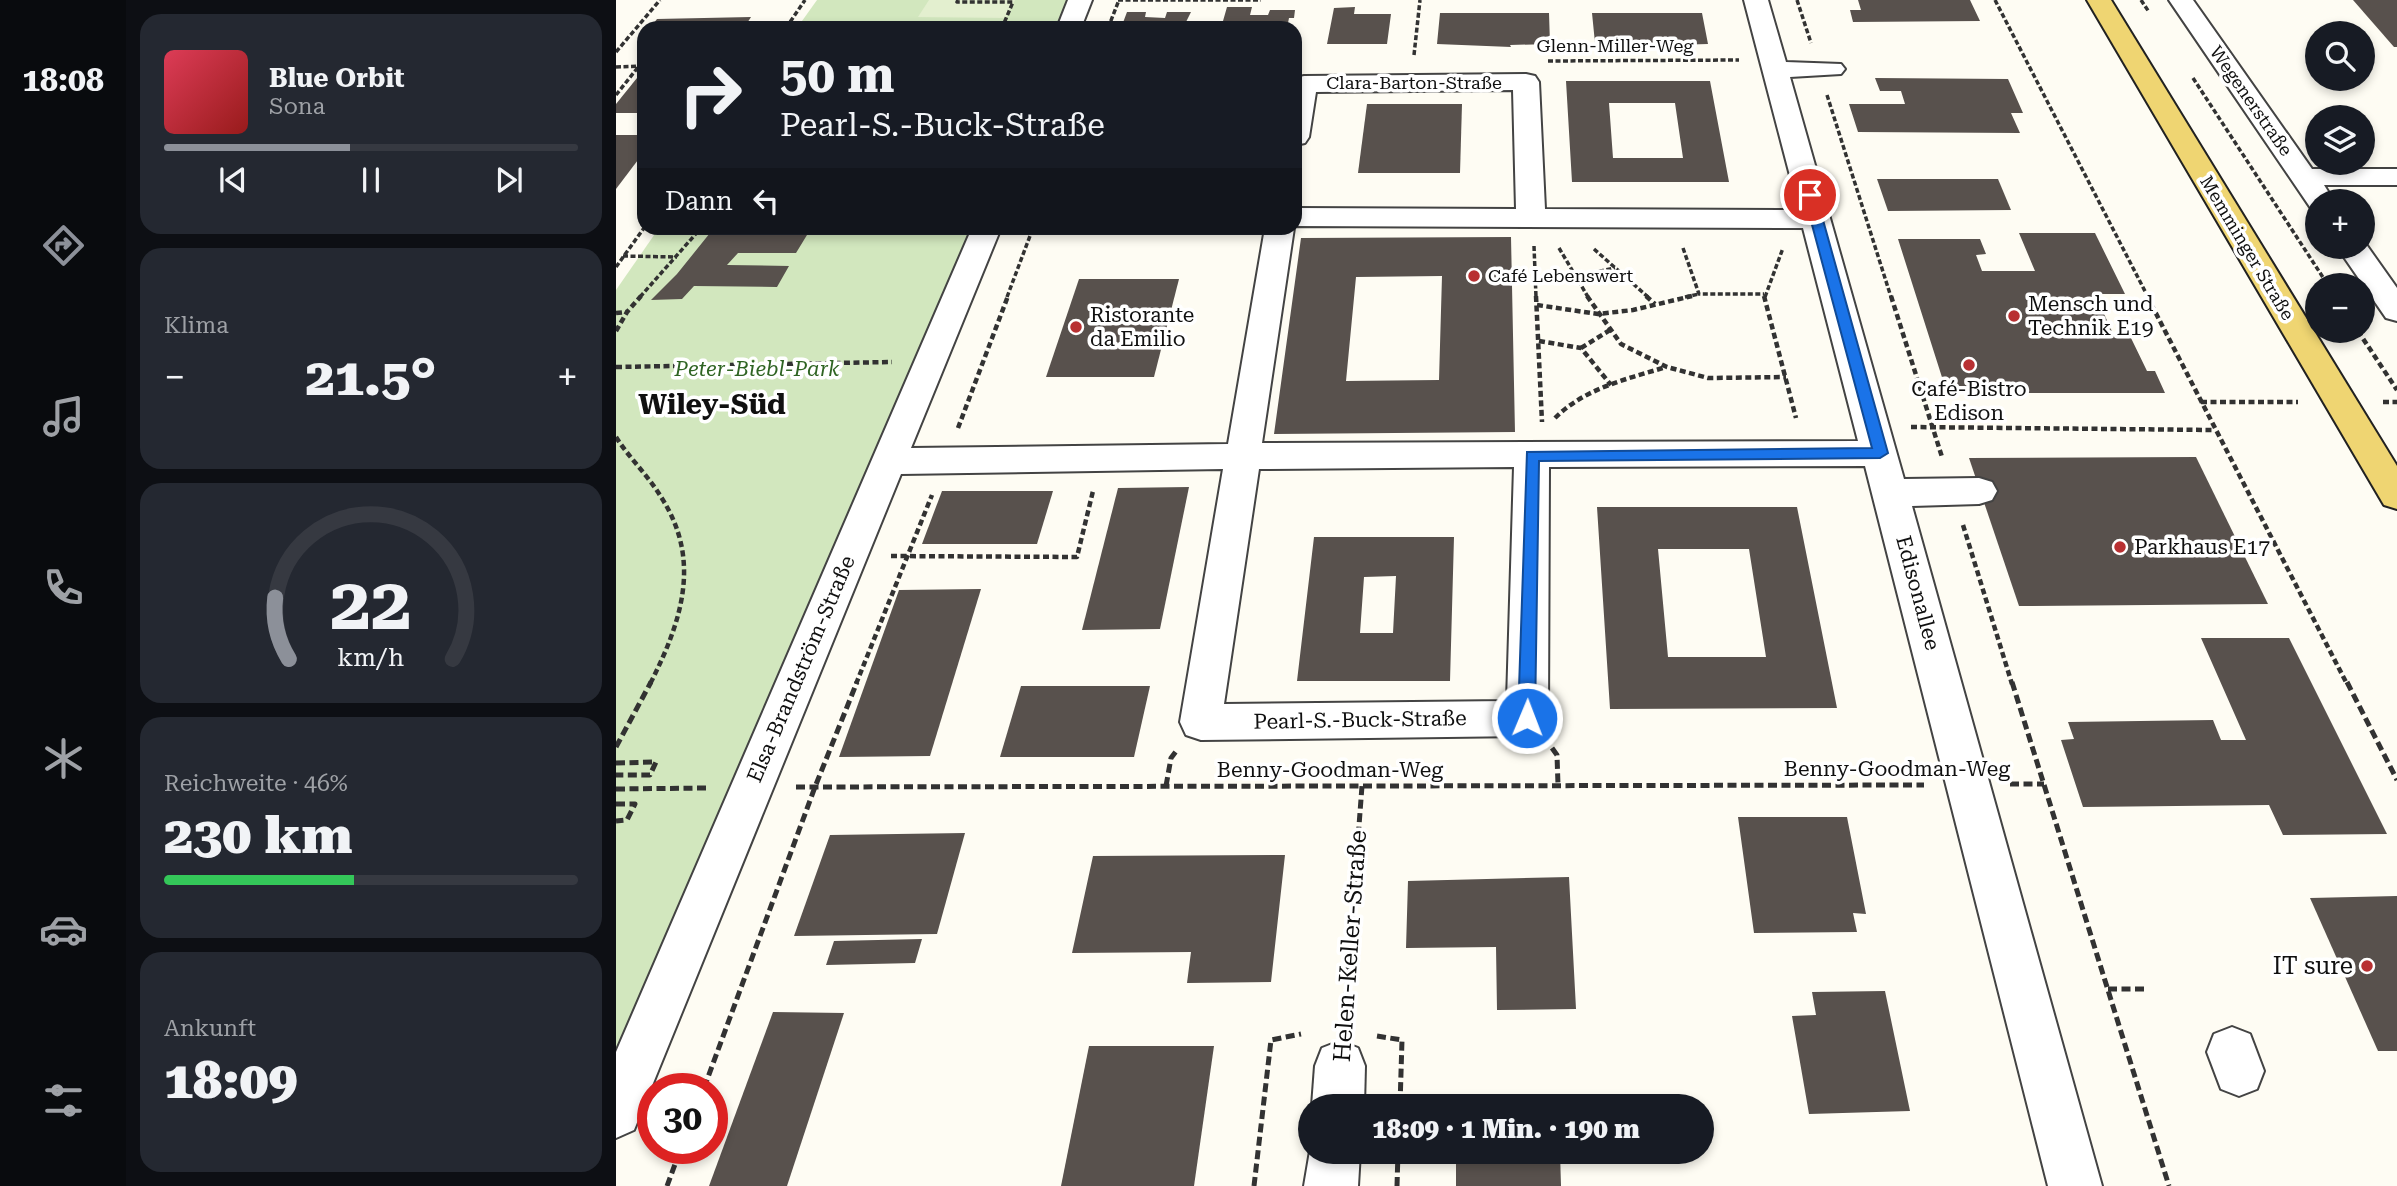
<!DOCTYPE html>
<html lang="de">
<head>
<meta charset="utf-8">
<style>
  :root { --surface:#171b24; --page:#242831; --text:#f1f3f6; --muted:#9ea1a6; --line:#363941; --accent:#8c9099 }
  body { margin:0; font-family:"Roboto Serif",serif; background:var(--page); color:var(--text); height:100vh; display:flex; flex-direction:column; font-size:26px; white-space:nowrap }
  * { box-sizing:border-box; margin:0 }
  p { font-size:23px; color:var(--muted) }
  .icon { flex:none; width:38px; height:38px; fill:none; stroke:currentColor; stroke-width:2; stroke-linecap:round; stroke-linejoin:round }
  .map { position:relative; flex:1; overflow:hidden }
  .details { display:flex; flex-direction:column; gap:14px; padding:14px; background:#0d0f14; width:490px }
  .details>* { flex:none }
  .banner { position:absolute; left:21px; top:21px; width:665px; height:214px; border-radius:21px; box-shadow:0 4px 10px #0003; background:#171b24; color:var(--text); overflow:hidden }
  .fabs { position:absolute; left:1689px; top:21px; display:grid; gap:14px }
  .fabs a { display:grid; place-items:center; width:70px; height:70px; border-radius:50%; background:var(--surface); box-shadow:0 4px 10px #0003; font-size:35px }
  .speed { position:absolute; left:21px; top:1073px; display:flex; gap:14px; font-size:35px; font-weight:700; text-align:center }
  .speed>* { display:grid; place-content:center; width:91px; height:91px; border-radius:50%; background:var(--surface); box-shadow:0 4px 10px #0003; line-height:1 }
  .speed .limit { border:10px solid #d22; background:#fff; color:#111 }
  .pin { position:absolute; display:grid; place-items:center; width:60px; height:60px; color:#fff; margin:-30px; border:4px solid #fff; border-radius:50%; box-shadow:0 2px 7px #0007 }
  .me { position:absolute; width:77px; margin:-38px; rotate:1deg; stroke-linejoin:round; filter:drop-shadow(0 0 5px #0008) }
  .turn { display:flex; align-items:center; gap:24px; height:147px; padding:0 28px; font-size:32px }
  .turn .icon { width:91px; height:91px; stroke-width:2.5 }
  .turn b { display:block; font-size:49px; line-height:60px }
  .then { display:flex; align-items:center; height:66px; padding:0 28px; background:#0003; gap:14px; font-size:26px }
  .big { font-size:52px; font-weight:800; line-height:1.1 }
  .details .card { flex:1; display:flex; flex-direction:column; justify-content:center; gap:10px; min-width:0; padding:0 24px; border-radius:21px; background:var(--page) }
  .details .dial { align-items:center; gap:0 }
  .dial svg { height:182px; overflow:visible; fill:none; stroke:var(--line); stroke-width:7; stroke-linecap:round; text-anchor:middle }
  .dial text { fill:var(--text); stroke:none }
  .song { display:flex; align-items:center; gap:21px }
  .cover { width:84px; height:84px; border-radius:10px; background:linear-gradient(135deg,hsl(350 70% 55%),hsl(0 70% 35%)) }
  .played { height:7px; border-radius:4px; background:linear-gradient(90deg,var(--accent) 45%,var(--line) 45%) }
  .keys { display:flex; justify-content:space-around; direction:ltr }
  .heat { display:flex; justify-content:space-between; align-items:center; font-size:38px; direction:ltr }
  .charge { height:10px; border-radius:5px; background:linear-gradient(90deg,#34c759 46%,var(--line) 0) }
  .trip { position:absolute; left:682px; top:1094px; width:416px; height:70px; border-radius:35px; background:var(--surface); box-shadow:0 4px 10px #0003; font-weight:800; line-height:70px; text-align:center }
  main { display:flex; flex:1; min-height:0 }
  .dock { display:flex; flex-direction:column; width:126px; justify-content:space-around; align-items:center; background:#090b0e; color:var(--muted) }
  .dock .icon { width:49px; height:49px }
  .dock .selected { color:var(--accent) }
  .dock b { font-size:32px; color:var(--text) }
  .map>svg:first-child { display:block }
  .green { fill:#d2e7be }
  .pitch { fill:#e3efcf }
  .building { fill:#58514d; fill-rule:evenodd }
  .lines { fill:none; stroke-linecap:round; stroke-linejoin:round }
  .minor-casing { stroke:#434343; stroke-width:4 }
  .major-casing { stroke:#212121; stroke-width:4 }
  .path-far2 { stroke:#323232; stroke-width:3.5; stroke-dasharray:5 2.5; stroke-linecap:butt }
  .path-far1 { stroke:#323232; stroke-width:4.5; stroke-dasharray:6 3.5; stroke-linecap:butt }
  .path { stroke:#323232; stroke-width:5; stroke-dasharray:9 4.5; stroke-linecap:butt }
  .minor { fill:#fff; fill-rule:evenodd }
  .major { fill:#efd572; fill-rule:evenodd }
  .route { fill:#1a73e8; stroke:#114b97; stroke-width:2 }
  .poi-dot { fill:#b83032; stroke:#fff; stroke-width:2.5 }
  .labels { text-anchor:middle; stroke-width:7; stroke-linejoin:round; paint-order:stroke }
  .far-street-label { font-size:18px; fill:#101010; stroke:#fff }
  .far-poi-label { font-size:18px; fill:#101010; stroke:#fff; text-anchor:start }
  .poi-label { font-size:21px; fill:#101010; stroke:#fff; text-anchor:start }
  .park-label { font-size:21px; font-style:italic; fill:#2f6423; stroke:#fff }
  .street-label { font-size:21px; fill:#101010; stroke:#fff }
  .near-street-label { font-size:24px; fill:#101010; stroke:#fff }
  .near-poi-label { font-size:24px; fill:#101010; stroke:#fff; text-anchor:end }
  .district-label { font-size:28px; font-weight:bold; fill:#101010; stroke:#fff }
</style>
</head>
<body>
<main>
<nav class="dock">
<b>18:08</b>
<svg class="icon selected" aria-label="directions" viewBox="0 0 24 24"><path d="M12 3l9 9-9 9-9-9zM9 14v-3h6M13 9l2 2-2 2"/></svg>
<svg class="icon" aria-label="music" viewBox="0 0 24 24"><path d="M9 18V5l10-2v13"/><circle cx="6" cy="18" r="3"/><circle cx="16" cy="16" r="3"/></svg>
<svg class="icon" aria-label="phone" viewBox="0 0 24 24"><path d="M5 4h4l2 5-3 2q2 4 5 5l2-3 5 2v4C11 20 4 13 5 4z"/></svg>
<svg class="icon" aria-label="climate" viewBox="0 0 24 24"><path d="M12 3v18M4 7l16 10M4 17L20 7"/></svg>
<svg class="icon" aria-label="car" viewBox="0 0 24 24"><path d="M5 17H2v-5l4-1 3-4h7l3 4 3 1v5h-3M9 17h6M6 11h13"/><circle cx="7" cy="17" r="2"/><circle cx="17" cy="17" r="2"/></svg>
<svg class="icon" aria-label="filters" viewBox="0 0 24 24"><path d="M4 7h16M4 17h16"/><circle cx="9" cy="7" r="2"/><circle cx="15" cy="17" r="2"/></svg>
</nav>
<section class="details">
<div class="card">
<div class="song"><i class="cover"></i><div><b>Blue Orbit</b><p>Sona</p></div></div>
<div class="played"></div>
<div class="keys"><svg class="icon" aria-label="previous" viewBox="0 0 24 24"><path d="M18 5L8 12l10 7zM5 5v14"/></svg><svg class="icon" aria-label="pause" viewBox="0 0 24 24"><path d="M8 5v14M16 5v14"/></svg><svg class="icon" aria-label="next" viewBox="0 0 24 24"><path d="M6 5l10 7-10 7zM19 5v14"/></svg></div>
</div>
<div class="card"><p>Klima</p>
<div class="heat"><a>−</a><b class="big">21.5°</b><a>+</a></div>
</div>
<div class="card dial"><svg viewBox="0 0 100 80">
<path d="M14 69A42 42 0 1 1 86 69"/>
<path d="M14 69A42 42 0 0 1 8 42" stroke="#8c9099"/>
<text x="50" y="56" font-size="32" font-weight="700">22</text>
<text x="50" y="72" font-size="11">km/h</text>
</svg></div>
<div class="card"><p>Reichweite · 46%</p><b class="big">230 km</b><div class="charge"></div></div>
<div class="card"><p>Ankunft</p><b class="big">18:09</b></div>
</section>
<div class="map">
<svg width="1781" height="1186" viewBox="0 0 1781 1186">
  <rect width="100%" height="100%" fill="#fefcf3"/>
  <g class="green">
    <polygon points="201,0 453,0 441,28 181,28"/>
    <polygon points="43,228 355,228 0,1057 0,290"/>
  </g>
  <polygon class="pitch" points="313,0 399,0 390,18 302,17"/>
  <g class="building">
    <polygon points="1242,0 1354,0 1364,21 1237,22 1234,10 1245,10"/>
    <polygon points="1737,0 1781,0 1781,47 1778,47"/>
    <polygon points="611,7 636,7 634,15 652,15 654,10 679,10 678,18 673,18 671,28 605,28"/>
    <polygon points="739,7 738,14 775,14 771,44 711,44 718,8"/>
    <polygon points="511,12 530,12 529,17 549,18 551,12 575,12 567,28 505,28"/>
    <polygon points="824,13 933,13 934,44 894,45 895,47 821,44"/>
    <polygon points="976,13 1086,13 1092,44 1023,46 1023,44 979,43"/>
    <polygon points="135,17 128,28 34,28 41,19"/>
    <polygon points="21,78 28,78 28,113 0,113 0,104"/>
    <polygon points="1259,78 1392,79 1407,113 1395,113 1404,133 1242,132 1233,104 1289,104 1285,91 1264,91"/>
    <path d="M 950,81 L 1094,81 L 1113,182 L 956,182 ZM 993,103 L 1059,103 L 1067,158 L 997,158 Z"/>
    <polygon points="751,104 846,104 844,173 742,173"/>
    <polygon points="0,135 28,135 28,152 0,189"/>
    <polygon points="1261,179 1382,179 1395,210 1272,211"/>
    <polygon points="98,228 137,228 132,234 191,235 180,253 122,253 111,265 173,266 161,287 78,286 66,299 35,300 61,274"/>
    <polygon points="1403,233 1479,233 1509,294 1479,294 1499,338 1515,338 1531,371 1539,371 1549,393 1331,393 1282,239 1364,239 1370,254 1360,255 1366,271 1419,271"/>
    <path d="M 895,237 L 899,432 L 658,434 L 685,238 ZM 826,276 L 823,380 L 730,381 L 740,277 Z"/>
    <polygon points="463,279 563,279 538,377 430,377"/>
    <polygon points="1580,457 1652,604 1403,606 1353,458"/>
    <polygon points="573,487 544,629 466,630 502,488"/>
    <polygon points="326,491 437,491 421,544 306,544"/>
    <path d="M 981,507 L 1181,507 L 1221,708 L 994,709 ZM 1042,549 L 1133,549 L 1150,657 L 1052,657 Z"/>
    <path d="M 698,537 L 838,537 L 834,681 L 681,681 ZM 780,576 L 777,633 L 744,633 L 748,577 Z"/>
    <polygon points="365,589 314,756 223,757 283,590"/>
    <polygon points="1585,638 1673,638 1771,834 1667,835 1653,805 1467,807 1445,740 1458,739 1452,722 1597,720 1605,740 1630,740"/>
    <polygon points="405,686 534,686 518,757 384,757"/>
    <polygon points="1122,817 1231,817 1250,914 1237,913 1241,932 1138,933"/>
    <polygon points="349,833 321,934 178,936 214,835"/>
    <polygon points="669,855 655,982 571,983 575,952 456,953 477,856"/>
    <polygon points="953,877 960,1009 881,1010 880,947 790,948 792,881"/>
    <polygon points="1781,896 1781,1051 1762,1051 1694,898"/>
    <polygon points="306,939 299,963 210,965 218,941"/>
    <polygon points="1269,991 1294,1111 1193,1114 1176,1016 1200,1015 1196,992"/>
    <polygon points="157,1012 228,1013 171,1186 93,1186"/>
    <polygon points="473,1046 598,1046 578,1186 445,1186"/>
    <polygon points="840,1152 944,1152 945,1186 840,1186"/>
  </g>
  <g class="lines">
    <defs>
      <g id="minor">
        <polygon points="452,0 476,0 465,28 441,28"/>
        <path d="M 1128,0 L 1152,0 L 1170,62 L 1225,64 L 1229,69 L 1225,74 L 1174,77 L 1288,479 L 1363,478 L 1376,482 L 1381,491 L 1376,500 L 1363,504 L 1296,506 L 1486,1186 L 1432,1186 L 1249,466 L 933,467 L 932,718 L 926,730 L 911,736 L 585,740 L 570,735 L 564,722 L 607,469 L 285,474 L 18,1130 L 0,1138 L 0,1052 L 356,228 L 385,228 L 295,448 L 612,444 L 649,228 L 678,228 L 646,443 L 1242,441 L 1187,228 L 679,226 L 679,208 L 900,209 L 897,90 L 700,92 L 693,137 L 689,143 L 679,145 L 679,78 L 688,76 L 910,74 L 919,76 L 923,82 L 929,209 L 1183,210 ZM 898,467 L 891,701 L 608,704 L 643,469 Z"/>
        <polygon points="1553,0 1577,0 1696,169 1781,169 1781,185 1708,185 1718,201 1701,201 1701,209 1694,207"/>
        <polygon points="1747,240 1781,288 1781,321 1770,318 1721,247 1746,247"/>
        <polygon points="1616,1027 1634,1034 1648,1071 1641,1089 1623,1096 1605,1089 1591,1052 1598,1034"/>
        <polygon points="724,1041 742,1048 749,1066 748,1106 696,1106 699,1066 706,1048"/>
        <polygon points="695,1145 695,1152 744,1152 742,1186 688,1186"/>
      </g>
      <polygon id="major" points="1471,0 1495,0 1781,466 1781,509 1768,505"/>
    </defs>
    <use href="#minor" class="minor-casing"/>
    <use href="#major" class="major-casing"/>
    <g class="path-far2">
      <polyline points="342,0 341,2 397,2 386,28"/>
      <polyline points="502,0 645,0"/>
      <polyline points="1181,0 1195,43"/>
      <polyline points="1379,0 1532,297"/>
      <polyline points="1525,0 1533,12"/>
      <polyline points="170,28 189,0"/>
      <polyline points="492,28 503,0"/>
      <polyline points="0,52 44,0"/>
      <polyline points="798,55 804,0"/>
      <polyline points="932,61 1123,60"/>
      <polyline points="0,67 28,66"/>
      <polyline points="1577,78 1712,285"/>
      <polyline points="0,95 23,66"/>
      <polyline points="1211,95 1275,297"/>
      <polyline points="918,246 920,297"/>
      <polyline points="943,248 972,297"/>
      <polyline points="1067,248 1083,294 1148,294"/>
      <polyline points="978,249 1032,297"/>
      <polyline points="7,256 61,257"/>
      <polyline points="0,267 28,228"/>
      <polyline points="961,276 999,268"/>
      <polyline points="24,297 85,228"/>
      <polyline points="391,297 417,228"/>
      <polyline points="1069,297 1083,294"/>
      <polyline points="1149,297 1167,248"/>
    </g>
    <g class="path-far1">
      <polyline points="920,296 926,422"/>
      <polyline points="971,296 1005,344 1051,367 1092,378 1170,377"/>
      <polyline points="1030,296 1039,304"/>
      <polyline points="1148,296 1180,418"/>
      <polyline points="1275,296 1326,457"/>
      <polyline points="1531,296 1731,684"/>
      <polyline points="921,305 982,314 1017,310 1076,296"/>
      <polyline points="0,313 10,312"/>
      <polyline points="0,331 11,312 25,296"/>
      <polyline points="1742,331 1781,390"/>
      <polyline points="923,341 965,348 995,385"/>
      <polyline points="965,348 994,330"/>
      <polyline points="0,367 276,362"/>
      <polyline points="1585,402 1682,402"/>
      <polyline points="1767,402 1781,402"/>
      <path d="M 939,418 C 969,388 1011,379 1050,367"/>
      <polyline points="1295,427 1598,430"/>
      <polyline points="342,428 392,296"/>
      <path d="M 0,437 C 13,458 32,475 45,497 C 86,560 66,621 34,684"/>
      <polyline points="1347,525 1396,684"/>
      <polyline points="275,556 461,557 477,491"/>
      <polyline points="240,684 316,495"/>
    </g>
    <g class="path">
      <polyline points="1396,682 1553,1186"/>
      <polyline points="1731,682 1781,780"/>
      <polyline points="0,747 35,682"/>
      <polyline points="936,748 941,755 942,785"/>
      <polyline points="0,763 40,762 34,775 0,775"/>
      <polyline points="1394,784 1428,784"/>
      <polyline points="550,786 555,758 561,750"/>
      <polyline points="180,787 1308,785"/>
      <polyline points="0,789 91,788"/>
      <polyline points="0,804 19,804 11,820 0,821"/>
      <polyline points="1492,989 1528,989"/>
      <polyline points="728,1024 746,786"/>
      <polyline points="761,1036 786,1040 784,1106"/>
      <polyline points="88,1088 199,787 241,682"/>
      <polyline points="51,1186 65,1148"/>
      <polyline points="638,1186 655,1040 685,1034"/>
      <polyline points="781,1186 782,1152"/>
    </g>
    <use href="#minor" class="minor"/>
    <use href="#major" class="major"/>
  </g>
  <polygon class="route" points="1194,192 1200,195 1272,453 1264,458 923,461 919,718 917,723 911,725 905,723 902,718 911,452 1256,448 1188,195"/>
  <g class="poi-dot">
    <circle cx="858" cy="276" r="7"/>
    <circle cx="1398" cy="316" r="7"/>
    <circle cx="460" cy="327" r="7"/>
    <circle cx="1353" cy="365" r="7"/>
    <circle cx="1504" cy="547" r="7"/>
    <circle cx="1751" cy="966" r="7"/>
  </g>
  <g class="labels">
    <g class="far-street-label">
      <text x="999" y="52">Glenn-Miller-Weg</text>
      <text x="798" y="89">Clara-Barton-Straße</text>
      <text transform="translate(1635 101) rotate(55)" y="6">Wegenerstraße</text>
      <text transform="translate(1631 248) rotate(59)" y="6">Memminger Straße</text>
    </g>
    <g class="far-poi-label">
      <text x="872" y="282">Café Lebenswert</text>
    </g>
    <g class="poi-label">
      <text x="1412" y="311">Mensch und<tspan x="1412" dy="24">Technik E19</tspan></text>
      <text x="474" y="322">Ristorante<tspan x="474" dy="24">da Emilio</tspan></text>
      <text x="1353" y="396" text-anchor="middle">Café-Bistro<tspan x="1353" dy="24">Edison</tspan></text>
      <text x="1518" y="554">Parkhaus E17</text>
    </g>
    <g class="park-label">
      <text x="141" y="376">Peter-Biebl-Park</text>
    </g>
    <g class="street-label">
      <text transform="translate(1302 593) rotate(75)" y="7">Edisonallee</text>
      <text transform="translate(185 669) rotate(-67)" y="7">Elsa-Brandström-Straße</text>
      <text transform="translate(744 720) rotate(-1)" y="7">Pearl-S.-Buck-Straße</text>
      <text x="1281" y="776">Benny-Goodman-Weg</text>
      <text x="714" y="777">Benny-Goodman-Weg</text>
    </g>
    <g class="near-street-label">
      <text transform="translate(734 946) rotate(-86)" y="8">Helen-Keller-Straße</text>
    </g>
    <g class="near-poi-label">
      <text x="1737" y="974">IT sure</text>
    </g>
    <g class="district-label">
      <text x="96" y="414">Wiley-Süd</text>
    </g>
  </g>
</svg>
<div class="fabs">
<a><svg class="icon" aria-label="search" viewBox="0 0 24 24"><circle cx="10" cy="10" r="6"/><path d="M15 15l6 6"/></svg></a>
<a><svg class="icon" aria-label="layers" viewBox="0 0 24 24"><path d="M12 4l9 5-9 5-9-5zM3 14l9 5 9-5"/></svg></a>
<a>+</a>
<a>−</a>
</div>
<div class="speed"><div class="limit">30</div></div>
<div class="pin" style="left:1194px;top:195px;background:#d93025"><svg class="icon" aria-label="arrive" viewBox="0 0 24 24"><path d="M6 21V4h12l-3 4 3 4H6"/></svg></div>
<svg class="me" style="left:911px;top:718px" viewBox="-20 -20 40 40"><circle r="17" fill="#1a73e8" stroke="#fff" stroke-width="3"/><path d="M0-11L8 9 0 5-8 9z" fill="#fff"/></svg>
<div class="trip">18:09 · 1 Min. · 190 m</div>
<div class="banner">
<div class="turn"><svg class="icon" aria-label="right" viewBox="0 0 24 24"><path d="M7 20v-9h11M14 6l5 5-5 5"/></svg><div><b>50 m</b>Pearl-S.-Buck-Straße</div></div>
<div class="then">Dann<svg class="icon" aria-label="left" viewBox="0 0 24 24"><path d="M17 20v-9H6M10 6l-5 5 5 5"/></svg></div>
</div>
</div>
</main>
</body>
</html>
